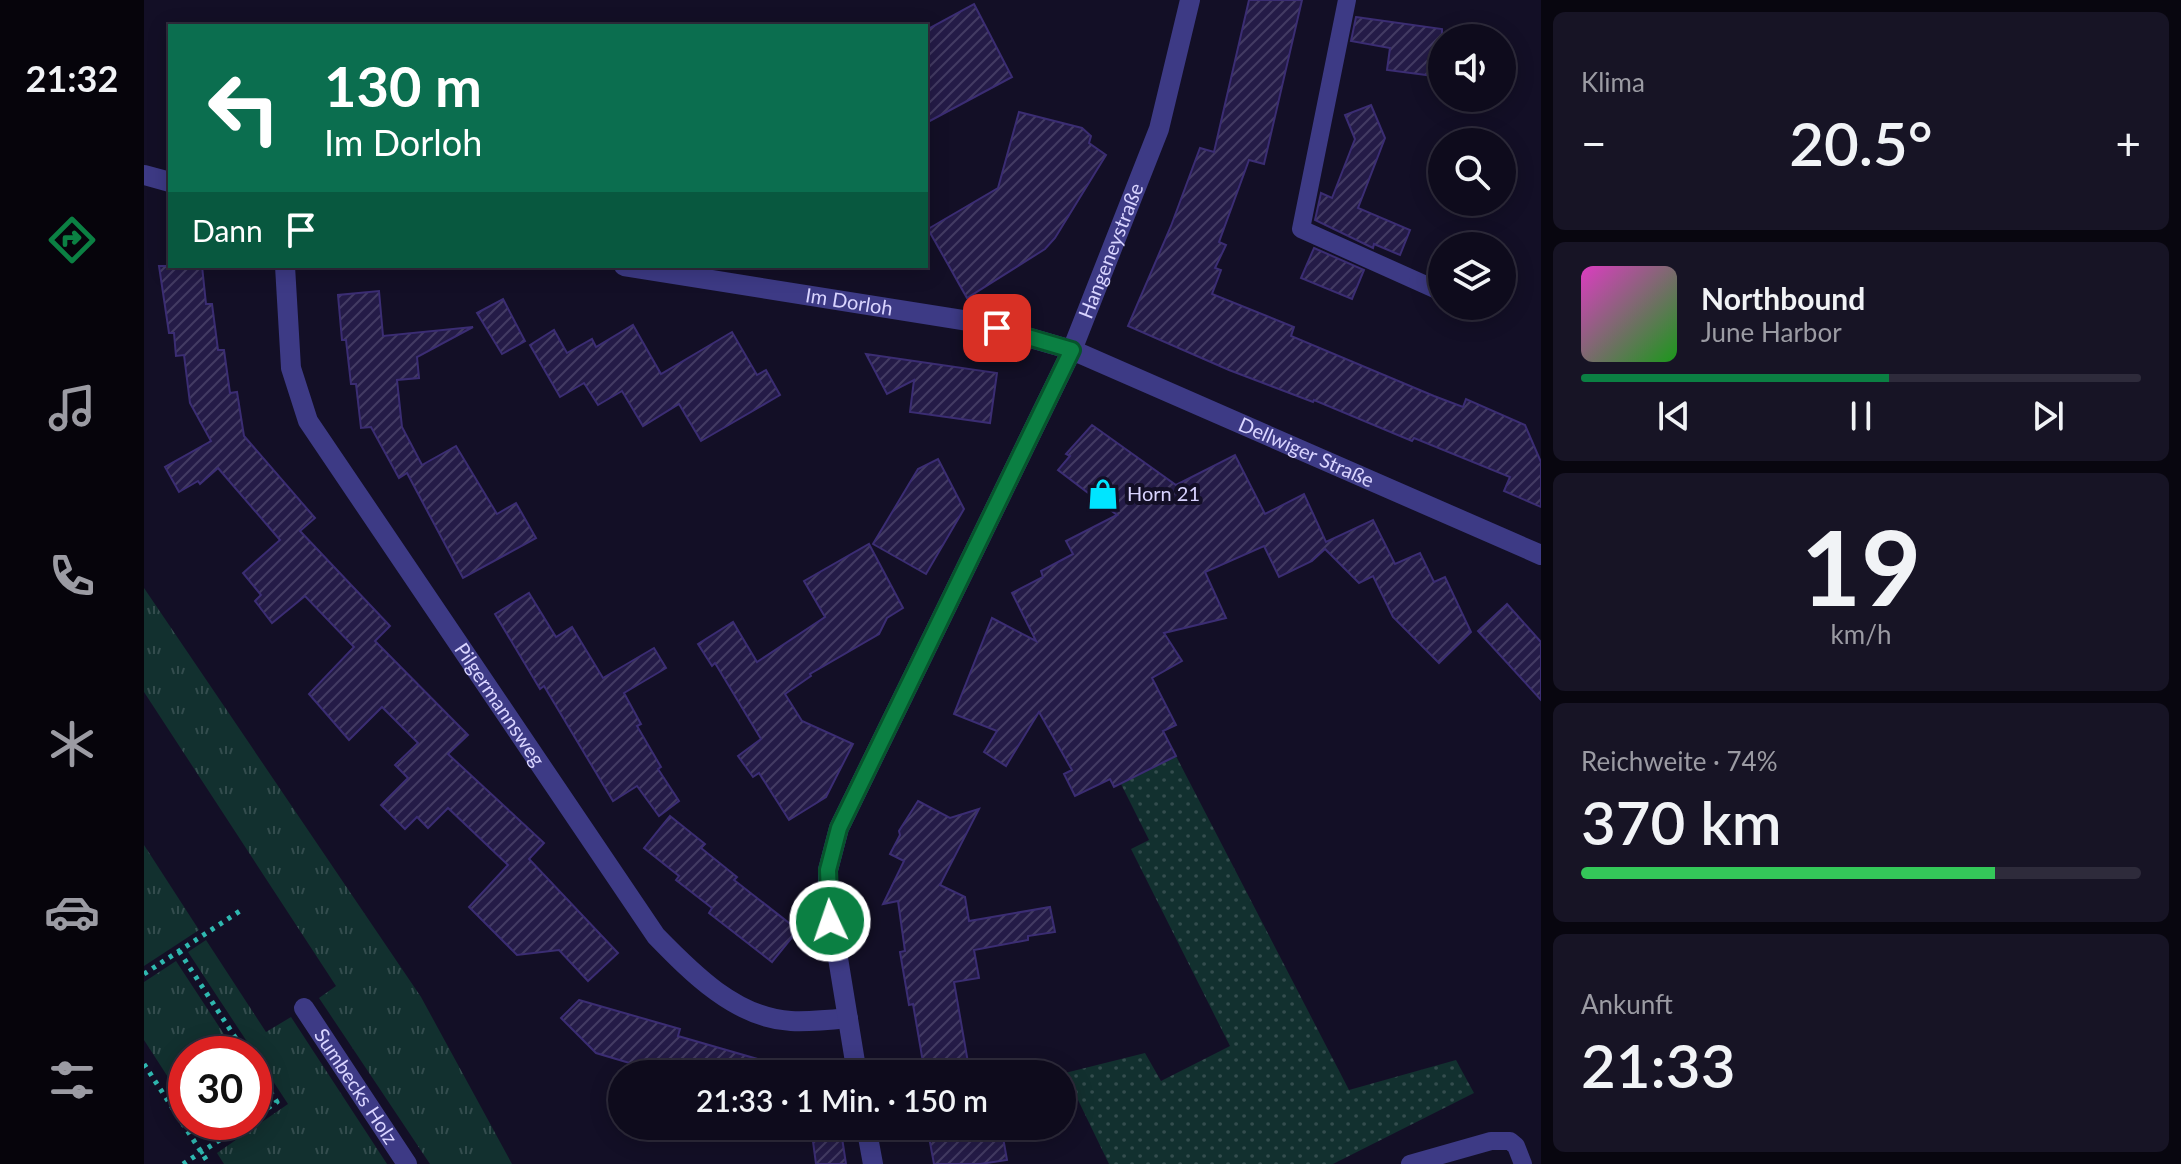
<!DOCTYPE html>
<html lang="de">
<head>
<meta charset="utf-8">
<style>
  :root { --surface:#0e0b1c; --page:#171425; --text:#f1f3f6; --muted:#9b9ba3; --line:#2e2b3b; --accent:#0b8043 }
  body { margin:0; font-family:Lato,sans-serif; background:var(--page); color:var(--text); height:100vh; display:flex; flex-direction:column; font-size:30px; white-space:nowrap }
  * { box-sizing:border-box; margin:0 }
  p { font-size:26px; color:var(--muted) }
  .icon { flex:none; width:44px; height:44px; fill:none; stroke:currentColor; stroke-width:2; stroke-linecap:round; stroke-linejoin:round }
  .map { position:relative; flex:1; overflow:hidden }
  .panel { display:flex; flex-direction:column; gap:12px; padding:12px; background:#08060f; width:640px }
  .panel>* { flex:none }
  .banner { position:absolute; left:24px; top:24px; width:760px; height:244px; border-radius:0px; box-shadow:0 4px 20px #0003,0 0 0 2px var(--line); background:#0b6e4f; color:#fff; overflow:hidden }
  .fabs { position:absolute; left:1284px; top:24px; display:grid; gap:16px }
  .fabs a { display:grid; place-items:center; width:88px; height:88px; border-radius:50%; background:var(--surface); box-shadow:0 4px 20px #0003,0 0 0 2px var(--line); font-size:40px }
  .speed { position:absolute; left:24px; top:1036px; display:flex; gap:16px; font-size:40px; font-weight:700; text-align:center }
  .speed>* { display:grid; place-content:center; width:104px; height:104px; border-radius:50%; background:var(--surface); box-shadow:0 4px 20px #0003,0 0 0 2px var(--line); line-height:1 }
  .speed .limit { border:12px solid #d22; background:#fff; color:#111 }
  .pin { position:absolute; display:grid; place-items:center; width:68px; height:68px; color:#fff; margin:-34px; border-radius:16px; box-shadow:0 4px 12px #0006 }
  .me { position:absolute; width:88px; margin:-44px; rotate:357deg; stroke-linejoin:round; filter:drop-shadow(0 0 6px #0008) }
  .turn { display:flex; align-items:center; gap:28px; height:168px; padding:0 24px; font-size:36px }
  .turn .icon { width:104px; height:104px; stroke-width:2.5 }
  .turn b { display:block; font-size:56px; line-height:68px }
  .then { display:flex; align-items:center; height:76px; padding:0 24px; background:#0003; gap:16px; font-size:30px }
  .big { font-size:60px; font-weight:600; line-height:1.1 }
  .panel .tile { flex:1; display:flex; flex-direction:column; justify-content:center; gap:12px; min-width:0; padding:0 28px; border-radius:12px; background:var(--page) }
  .panel .dial { align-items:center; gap:0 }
  .dial b { font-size:104px; line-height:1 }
  .song { display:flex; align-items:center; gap:24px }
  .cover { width:96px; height:96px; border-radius:12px; background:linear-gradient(135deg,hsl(310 70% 55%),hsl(120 70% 35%)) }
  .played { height:8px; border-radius:4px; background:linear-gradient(90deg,var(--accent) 55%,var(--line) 55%) }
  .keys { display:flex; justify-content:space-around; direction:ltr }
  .heat { display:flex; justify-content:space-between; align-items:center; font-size:44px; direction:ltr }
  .charge { height:12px; border-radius:6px; background:linear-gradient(90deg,#34c759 74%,var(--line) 0) }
  .trip { position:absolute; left:464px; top:1060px; width:468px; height:80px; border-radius:40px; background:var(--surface); box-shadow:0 4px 20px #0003,0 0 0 2px var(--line); font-weight:600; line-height:80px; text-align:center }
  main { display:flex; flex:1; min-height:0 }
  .menu { display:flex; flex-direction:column; width:144px; justify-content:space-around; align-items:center; background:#06040b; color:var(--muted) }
  .menu .icon { width:56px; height:56px }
  .menu .current { color:var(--accent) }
  .menu b { font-size:36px; color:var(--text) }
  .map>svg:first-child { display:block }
  .grass { fill:url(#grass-tufts) }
  .garden { fill:url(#garden-dots) }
  .building { fill:url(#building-hatch); stroke:#3b2d73; stroke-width:2 }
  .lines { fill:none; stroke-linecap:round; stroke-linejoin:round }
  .path { stroke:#2fb8b0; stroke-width:5; stroke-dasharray:4 6; stroke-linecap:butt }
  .service { stroke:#3d3a85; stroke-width:18 }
  .minor { stroke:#3d3a85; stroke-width:20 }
  .route-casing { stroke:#07532c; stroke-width:20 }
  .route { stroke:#0b8043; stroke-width:14 }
  .labels { text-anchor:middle; stroke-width:8; stroke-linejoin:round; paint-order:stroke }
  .street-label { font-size:20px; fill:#d9d4ff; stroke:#130f26 }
  .poi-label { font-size:20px; fill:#d9d4ff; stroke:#130f26; text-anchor:start }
</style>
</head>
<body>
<main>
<nav class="menu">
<b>21:32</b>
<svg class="icon current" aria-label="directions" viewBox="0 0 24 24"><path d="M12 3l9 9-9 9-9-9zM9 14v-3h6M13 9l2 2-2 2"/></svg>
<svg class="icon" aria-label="music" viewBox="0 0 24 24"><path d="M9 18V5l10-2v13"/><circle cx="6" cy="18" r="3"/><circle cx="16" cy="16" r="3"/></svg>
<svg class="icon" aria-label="phone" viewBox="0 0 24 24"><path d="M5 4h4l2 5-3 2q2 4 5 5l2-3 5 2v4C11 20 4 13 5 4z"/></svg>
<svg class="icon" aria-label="climate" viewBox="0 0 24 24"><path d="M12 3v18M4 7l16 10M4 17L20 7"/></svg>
<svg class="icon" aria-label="car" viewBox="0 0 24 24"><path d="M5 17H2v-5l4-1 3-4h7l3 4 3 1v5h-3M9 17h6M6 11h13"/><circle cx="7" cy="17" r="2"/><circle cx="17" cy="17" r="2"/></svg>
<svg class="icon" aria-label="filters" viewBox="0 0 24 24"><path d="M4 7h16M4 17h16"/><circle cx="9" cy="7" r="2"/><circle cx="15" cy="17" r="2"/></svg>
</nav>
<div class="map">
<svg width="1397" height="1164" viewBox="0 0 1397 1164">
  <defs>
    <pattern id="grass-tufts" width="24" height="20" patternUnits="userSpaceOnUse" patternTransform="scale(2)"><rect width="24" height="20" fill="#12302f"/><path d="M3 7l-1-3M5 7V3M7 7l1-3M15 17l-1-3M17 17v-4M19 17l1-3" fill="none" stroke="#344d4e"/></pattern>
    <pattern id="garden-dots" width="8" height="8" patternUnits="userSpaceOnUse" patternTransform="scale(2)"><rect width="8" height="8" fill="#12302f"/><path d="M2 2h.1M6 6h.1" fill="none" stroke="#344d4e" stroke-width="1.8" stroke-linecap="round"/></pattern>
    <pattern id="building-hatch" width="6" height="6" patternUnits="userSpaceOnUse" patternTransform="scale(2)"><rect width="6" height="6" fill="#241b47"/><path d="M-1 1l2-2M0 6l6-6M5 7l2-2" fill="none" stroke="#433b63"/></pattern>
  </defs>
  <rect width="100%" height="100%" fill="#130f26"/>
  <g class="grass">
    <polygon points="0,588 277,997 368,1164 286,1164 175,998 192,986 0,692"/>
    <polygon points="0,845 55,930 0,966"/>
    <polygon points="62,940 122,1032 147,1017 243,1164 80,1164 73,1153 144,1104 44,952"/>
    <polygon points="32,961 93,1054 42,1054 42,1105 0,1040 0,982"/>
  </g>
  <polygon class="garden" points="1032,756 1205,1090 1312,1060 1330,1093 1189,1164 965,1164 921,1073 1001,1053 1017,1081 1086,1046 987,849 1005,840 977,784"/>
  <g class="building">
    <polygon points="1105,0 1158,0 1120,164 1105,160 1075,242 1082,245 1071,268 1077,270 1068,294 1150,327 1147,336 1290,396 1319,407 1322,399 1381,425 1397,462 1397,507 1360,491 1366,477 1270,438 1268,441 1170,400 1169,402 1085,370 984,326 1027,226 1056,148 1070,152"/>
    <polygon points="830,4 868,77 782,123 782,30"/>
    <polygon points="1212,17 1298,29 1298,77 1243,70 1246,48 1207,41"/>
    <polygon points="1227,105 1241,138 1214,208 1266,230 1256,255 1230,244 1229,248 1171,220 1177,193 1188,198 1211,139 1201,115"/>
    <polygon points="875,112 938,128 947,136 945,143 962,155 911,238 901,249 823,298 784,229 854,188"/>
    <polygon points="1170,248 1220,270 1208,299 1157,278"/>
    <polygon points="15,266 58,266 62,304 68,304 74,350 80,350 86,393 93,392 100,436 171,518 156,531 246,626 231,641 324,735 304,754 400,843 385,859 474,953 444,981 415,950 373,955 325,907 364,865 304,808 284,828 273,817 261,829 237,805 264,778 251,765 274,743 238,707 205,740 165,694 210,647 161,596 128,623 111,601 117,595 99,573 136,540 74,468 56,484 54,481 35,492 21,467 67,441 46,403 40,355 32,356 30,333 25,333"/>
    <polygon points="235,291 239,336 329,327 273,357 275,378 253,380 258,427 278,465 312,446 353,514 372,503 392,538 319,578 263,473 255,478 227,427 217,428 212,384 207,384 202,340 198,340 194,295"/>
    <polygon points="359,299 381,341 358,354 333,313"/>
    <polygon points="489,325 517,374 588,332 613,375 622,370 636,395 557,441 535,404 499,426 478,391 454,405 440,383 416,397 386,345 410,330 423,353 448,339 452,347"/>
    <polygon points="722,354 853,373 846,423 766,412 770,380 743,394"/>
    <polygon points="948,425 1032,485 1091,455 1121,514 1160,494 1182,542 1229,520 1251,564 1276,553 1290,582 1301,577 1327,632 1295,663 1249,617 1229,576 1215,583 1181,549 1168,561 1135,577 1120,546 1061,572 1082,618 1020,633 1038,661 1008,678 1032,725 1019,731 1032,756 970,787 966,779 931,796 920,774 928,770 895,712 862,766 840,752 853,731 810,714 848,618 892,641 868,593 899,577 897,571 929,554 922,541 973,515 914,470 926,456 922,454"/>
    <polygon points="794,459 820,509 782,574 729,544 774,469"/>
    <polygon points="725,544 759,608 743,618 735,634 666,674 667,676 641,694 658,721 709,744 682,797 645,820 615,773 609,777 594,756 617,739 571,663 568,666 554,644 589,622 613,662 681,617 660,581"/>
    <polygon points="385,593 412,637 428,627 459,678 510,648 522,668 480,693 497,724 493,726 517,767 514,769 535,801 515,816 493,786 469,801 400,686 396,689 351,614"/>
    <polygon points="1363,604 1397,642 1397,700 1334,631"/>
    <polygon points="774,801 806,818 835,809 796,885 821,897 825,921 906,907 911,932 884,936 884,940 830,950 835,978 810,982 826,1074 781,1074 769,1004 765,1005 756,952 761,951 754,901 739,904 760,861 746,854 756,835 755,831"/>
    <polygon points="526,816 561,844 557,848 593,877 590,880 654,930 628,962 565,913 568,908 532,880 535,876 500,848"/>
    <polygon points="435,1000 536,1029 534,1036 641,1067 640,1074 512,1074 489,1067 489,1064 452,1053 417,1018"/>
    <polygon points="783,1126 857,1126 863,1160 836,1164 790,1164"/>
    <polygon points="697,1131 702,1164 672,1164 668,1134"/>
  </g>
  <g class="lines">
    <g class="path">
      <polyline points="35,951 102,1054"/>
      <polyline points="0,974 96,911"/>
      <polyline points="0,1064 65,1164"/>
      <polyline points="110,1066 133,1102 110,1117"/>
      <polyline points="39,1164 103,1122"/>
    </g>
    <g class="service">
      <polyline points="1203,0 1157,229 1293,290"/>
      <polyline points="1266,1164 1347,1141 1366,1141 1372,1146 1379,1164"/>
    </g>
    <g class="minor">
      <polyline points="0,175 26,182"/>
      <path id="s1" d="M 141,266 L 147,368 L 164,421 L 512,936 C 548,973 592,1018 647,1021 C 666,1022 685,1020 704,1018"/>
      <path id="s2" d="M 480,266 L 831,322 L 928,350 L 1397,555"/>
      <path id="s3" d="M 160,1008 L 263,1164"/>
      <path id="s4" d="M 713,1074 L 684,897 L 684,870 L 695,828 L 928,350 L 1015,129 L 1046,0"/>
      <polyline points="722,1126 729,1164"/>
    </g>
  </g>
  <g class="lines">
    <defs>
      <polyline id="route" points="686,921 684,870 695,828 928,350 853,328"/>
    </defs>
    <use href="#route" class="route-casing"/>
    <use href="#route" class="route"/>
  </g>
  <defs>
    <symbol id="shop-bare" viewBox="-9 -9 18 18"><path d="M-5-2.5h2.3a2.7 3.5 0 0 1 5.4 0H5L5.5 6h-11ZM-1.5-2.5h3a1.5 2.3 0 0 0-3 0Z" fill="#00e5ff" stroke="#130f26" stroke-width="2.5" paint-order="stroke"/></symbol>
  </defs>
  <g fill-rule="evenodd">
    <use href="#shop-bare" x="937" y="472" width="44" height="44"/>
  </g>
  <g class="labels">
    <g class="street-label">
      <text dy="7" stroke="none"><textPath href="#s4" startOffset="888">Hangeneystraße</textPath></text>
      <text dy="7" stroke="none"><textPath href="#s2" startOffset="228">Im Dorloh</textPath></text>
      <text dy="7" stroke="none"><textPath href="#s2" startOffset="712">Dellwiger Straße</textPath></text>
      <text dy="7" stroke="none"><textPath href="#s1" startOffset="500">Pilgermannsweg</textPath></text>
      <text dy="7" stroke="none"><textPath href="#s3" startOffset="94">Sumbecks Holz</textPath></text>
    </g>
    <g class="poi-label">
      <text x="983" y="501">Horn 21</text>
    </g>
  </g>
</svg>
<div class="fabs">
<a><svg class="icon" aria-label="sound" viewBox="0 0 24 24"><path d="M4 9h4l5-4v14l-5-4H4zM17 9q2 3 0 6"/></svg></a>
<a><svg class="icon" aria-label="search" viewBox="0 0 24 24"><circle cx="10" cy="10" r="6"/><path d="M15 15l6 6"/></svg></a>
<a><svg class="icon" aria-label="layers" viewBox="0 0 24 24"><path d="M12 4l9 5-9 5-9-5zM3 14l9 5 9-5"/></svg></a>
</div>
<div class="speed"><div class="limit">30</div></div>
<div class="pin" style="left:853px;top:328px;background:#d93025"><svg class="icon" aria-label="arrive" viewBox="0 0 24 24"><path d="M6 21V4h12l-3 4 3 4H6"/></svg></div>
<svg class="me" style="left:686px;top:921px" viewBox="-20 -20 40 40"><circle r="17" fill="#0b8043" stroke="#fff" stroke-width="3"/><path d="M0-11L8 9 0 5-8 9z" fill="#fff"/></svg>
<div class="trip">21:33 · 1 Min. · 150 m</div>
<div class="banner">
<div class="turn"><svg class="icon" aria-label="left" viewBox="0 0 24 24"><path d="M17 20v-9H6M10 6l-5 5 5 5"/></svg><div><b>130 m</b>Im Dorloh</div></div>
<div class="then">Dann<svg class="icon" aria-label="arrive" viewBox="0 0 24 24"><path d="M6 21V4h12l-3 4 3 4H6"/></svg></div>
</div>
</div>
<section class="panel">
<div class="tile"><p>Klima</p>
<div class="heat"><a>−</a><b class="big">20.5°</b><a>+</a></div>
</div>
<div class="tile">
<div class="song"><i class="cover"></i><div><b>Northbound</b><p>June Harbor</p></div></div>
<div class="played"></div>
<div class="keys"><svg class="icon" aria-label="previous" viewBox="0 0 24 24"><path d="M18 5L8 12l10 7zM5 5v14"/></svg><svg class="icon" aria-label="pause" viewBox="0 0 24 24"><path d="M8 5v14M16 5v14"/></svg><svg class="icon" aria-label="next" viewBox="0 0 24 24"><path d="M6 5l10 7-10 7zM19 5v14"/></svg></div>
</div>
<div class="tile dial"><b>19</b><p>km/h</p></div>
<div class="tile"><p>Reichweite · 74%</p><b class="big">370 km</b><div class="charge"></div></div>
<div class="tile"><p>Ankunft</p><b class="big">21:33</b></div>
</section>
</main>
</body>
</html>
